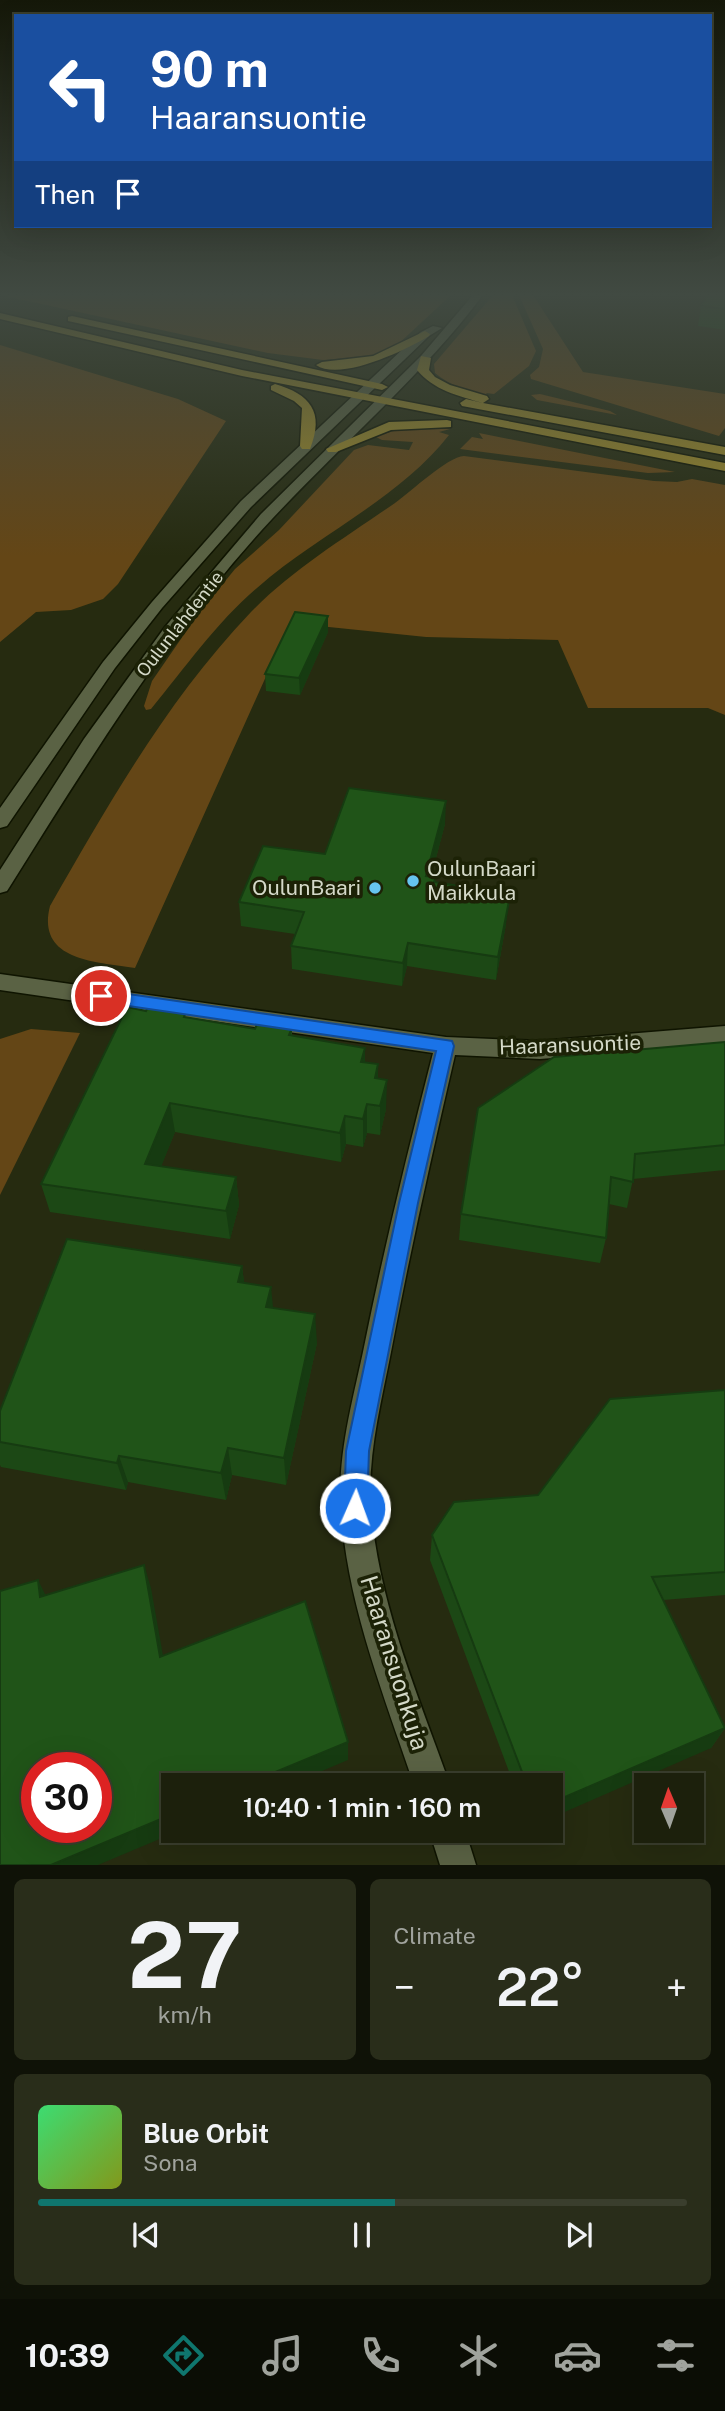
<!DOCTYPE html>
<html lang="en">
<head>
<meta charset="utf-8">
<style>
  :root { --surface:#1c200c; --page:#292d1a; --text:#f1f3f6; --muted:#a0a39d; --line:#3a3e2d; --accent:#0f766e }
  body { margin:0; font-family:"Public Sans",sans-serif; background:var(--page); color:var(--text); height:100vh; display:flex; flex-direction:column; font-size:26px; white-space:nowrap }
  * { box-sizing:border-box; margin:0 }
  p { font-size:23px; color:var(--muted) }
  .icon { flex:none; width:38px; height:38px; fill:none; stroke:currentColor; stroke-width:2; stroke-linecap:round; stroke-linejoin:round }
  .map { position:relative; height:1865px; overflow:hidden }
  .panel { display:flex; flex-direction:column; gap:14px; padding:14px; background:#0f1207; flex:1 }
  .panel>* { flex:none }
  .hud { position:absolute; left:14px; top:14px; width:698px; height:214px; border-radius:0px; box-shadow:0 7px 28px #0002,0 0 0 2px var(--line); background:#1a4fa0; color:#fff; overflow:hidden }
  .needle { width:46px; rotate:358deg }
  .fabs { position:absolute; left:634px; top:1773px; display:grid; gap:14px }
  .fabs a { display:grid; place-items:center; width:70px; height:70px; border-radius:0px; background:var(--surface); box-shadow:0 7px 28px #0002,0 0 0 2px var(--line); font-size:35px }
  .speed { position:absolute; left:21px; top:1752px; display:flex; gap:14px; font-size:35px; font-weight:700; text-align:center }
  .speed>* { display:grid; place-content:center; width:91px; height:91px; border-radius:50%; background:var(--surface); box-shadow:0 7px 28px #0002,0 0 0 2px var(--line); line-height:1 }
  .speed .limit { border:10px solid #d22; background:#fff; color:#111 }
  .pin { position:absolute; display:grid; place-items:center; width:60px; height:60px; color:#fff; margin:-30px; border:4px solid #fff; border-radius:50%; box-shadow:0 2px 7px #0007 }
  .me { position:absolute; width:77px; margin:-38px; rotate:2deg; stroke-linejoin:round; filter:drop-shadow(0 0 5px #0008) }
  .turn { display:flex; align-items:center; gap:24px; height:147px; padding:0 21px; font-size:32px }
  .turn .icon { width:91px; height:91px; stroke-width:2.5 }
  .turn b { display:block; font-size:49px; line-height:60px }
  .then { display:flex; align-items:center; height:66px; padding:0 21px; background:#0003; gap:14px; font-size:26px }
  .big { font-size:52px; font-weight:600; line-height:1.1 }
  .panel .tile { flex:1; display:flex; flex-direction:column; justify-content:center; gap:10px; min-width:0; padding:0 24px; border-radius:10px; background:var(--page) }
  .panel .dial { align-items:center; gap:0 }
  .dial b { font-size:91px; line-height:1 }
  .song { display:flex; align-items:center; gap:21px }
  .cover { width:84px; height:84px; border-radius:10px; background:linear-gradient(135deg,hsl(140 70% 55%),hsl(70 70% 35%)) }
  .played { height:7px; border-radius:4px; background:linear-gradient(90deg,var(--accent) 55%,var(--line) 55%) }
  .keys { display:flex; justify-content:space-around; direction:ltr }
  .heat { display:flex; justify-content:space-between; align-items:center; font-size:38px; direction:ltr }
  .panel .tiles { flex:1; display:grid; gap:14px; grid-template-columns:1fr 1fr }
  .tile:last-child { grid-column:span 2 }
  .trip { position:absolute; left:161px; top:1773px; width:402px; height:70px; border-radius:0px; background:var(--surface); box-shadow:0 7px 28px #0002,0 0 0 2px var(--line); font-weight:600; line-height:70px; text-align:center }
  .menu { display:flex; height:112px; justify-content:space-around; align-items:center; background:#0b0d05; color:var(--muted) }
  .menu .icon { width:49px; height:49px }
  .menu .on { color:var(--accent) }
  .menu b { font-size:32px; color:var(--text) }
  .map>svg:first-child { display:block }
  .green { fill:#644616 }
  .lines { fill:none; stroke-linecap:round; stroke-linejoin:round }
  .street-casing { stroke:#0f1400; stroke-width:3 }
  .secondary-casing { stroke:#0f1400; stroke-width:3 }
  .highway-casing { stroke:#0f1400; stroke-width:3 }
  .street { fill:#5a6244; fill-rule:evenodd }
  .secondary { fill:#5a6244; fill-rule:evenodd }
  .highway { fill:#9c892b; fill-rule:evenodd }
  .wall { fill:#1c4815 }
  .shaded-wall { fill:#163b11 }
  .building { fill:#205418; stroke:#163b11; stroke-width:2; fill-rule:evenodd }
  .route { fill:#1a73e8; stroke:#114b97; stroke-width:2 }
  .poi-dot { fill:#66c4ef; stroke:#1c2206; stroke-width:2.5 }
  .labels { text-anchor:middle; stroke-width:7; stroke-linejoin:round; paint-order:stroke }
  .far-street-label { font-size:18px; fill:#d4d9c8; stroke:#1c2206 }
  .poi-label { font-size:21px; fill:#d4d9c8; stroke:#1c2206; text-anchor:start }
  .street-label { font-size:21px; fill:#d4d9c8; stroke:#1c2206 }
  .near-street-label { font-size:24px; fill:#d4d9c8; stroke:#1c2206 }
</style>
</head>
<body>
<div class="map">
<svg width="725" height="1865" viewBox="0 0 725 1865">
  <rect width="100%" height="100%" fill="#262b10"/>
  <g class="green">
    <polygon points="0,295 451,295 395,347 375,356 323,360 268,353"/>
    <path d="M 493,295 L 512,295 L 536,351 L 529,366 L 494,394 L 486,393 L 489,397 C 471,392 450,386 435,373 L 434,364 Z"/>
    <polygon points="519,295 533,295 583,372 725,394 725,428 719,436 531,379 530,375 539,367 543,349"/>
    <polygon points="0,345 178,399 226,421 118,584 103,599 71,610 36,612 0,642"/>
    <polygon points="540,394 610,411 617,415 537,400 531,395"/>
    <path d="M 432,428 L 450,429 L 439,432 L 449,435 C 398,500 318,534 257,588 C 217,622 185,668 151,709 L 146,710 L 144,706 L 152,681 L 196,617 L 235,569 L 279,530 L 354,450 L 368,445 L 409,450 L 413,442 L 382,440 L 374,436 L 402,429 Z"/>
    <polygon points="479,433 675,472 648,473 460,449 472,437 483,439"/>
    <path d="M 464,456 L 654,481 L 677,482 L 692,479 L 725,485 L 725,715 L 708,708 L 588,708 L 558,640 L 426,637 L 290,623 L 135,968 C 96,962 36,961 50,906 C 109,803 168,699 251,612 C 293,569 346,537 395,503 C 412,491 447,457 464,456 Z"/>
    <polygon points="31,1029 80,1033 0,1195 0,1039"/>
  </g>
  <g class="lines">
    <defs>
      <g id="street">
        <path d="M 0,974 L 446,1037 L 540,1041 L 725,1026 L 725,1044 L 540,1059 L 455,1055 C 432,1154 410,1252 391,1352 C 381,1404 367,1456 371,1509 C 379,1605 418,1695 450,1785 L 414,1785 C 384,1695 347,1605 341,1509 C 337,1454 353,1400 364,1347 C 384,1248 408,1150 433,1053 L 0,990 Z"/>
        <polygon points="429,1830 465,1830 476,1865 440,1865"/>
      </g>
      <g id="secondary">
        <path d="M 473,295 L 483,295 C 421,377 342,444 272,519 C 168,631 88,762 7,891 L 0,893 L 0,870 L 84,739 L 165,627 L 261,514 L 421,356 Z"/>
        <polygon points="433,326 442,328 429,336 251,507 162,608 115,668 7,826 0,828 0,808 103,662 152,602 241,501 421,332"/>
      </g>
      <g id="highway">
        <polygon points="0,313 242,370 725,463 725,471 242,376 0,319"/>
        <polygon points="72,316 382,384 388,387 382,390 68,321 68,317"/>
        <path d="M 425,331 L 430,334 L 429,336 C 406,350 340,382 316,365 L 322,362 L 373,356 Z"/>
        <path d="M 421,356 L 431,358 L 429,370 L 435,377 L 450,385 L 487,396 L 489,399 L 483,403 L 725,447 L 725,455 L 462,406 L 460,403 L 466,399 L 483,403 C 459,396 433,390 417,370 Z"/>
        <path d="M 275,384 C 310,394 325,412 310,449 L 302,449 L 300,446 L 302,408 L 294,401 L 271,390 L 271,386 Z"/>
        <polygon points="447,420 451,421 451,427 391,430 336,452 328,452 326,449 389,422"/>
      </g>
    </defs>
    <use href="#street" class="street-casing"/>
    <use href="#secondary" class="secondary-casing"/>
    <use href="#highway" class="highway-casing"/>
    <use href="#street" class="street"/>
    <use href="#secondary" class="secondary"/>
    <use href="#highway" class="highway"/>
  </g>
  <g class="wall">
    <polygon points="725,295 725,330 698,326 701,306"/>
    <polygon points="328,632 300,695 266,691 265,674"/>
    <polygon points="445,824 431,877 435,882 485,897 506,924 496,980 407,966 402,986 292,969 291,946 295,934 241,926 239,902 325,854"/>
    <polygon points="189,1018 255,1029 292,1028 292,1035 365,1062 378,1078 386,1109 380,1135 367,1133 363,1147 346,1144 341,1162 175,1132 161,1166 236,1177 239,1205 230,1239 50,1212 41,1184"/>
    <polygon points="725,1042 725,1170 633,1179 627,1208 609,1204 606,1238 600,1263 459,1240 461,1214"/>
    <polygon points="242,1266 244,1283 317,1343 286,1485 232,1475 226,1500 128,1482 126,1490 1,1467 0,1465 0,1411"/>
    <polygon points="725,1390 725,1595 663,1600 725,1728 711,1748 551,1785 514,1785 430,1560 432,1535 538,1495"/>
  </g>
  <g class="shaded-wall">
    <polygon points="328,616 328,632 300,695 299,678"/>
    <polygon points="446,801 445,824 425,899 426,876"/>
    <polygon points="509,901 506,924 496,980 498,957"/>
    <polygon points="408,943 407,966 402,986 403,963"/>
    <polygon points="365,1048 365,1076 361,1062"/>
    <polygon points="378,1064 378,1093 374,1107 375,1078"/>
    <polygon points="387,1080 386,1109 380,1135 380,1106"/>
    <polygon points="170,1103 175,1132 151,1192 145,1164"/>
    <polygon points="367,1104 367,1133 363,1147 363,1119"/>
    <polygon points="345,1116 346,1144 341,1162 340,1133"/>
    <polygon points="236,1177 239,1205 230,1239 226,1211"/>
    <polygon points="242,1266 246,1296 238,1282"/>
    <polygon points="271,1287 274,1317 266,1307"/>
    <polygon points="315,1314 317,1343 286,1485 284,1458"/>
    <polygon points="228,1448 232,1475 226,1500 221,1473"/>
    <polygon points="119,1456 128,1482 126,1490 117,1463"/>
    <polygon points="144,1565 151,1588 167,1678 160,1657"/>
    <polygon points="38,1580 49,1602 40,1597"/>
    <polygon points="725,1728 711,1748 551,1818 551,1803"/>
    <polygon points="348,1742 348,1760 289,1785 244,1785"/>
    <polygon points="173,1814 173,1830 181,1830 98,1865 51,1865"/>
  </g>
  <g class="building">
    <polygon points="708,295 725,295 725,309 701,306"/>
    <polygon points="295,612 328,616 299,678 265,674"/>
    <polygon points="349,788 446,801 426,876 436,877 434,882 485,890 484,897 509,901 498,957 408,943 403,963 291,946 304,912 239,902 263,846 325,854"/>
    <polygon points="150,1003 187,1009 184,1017 255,1029 258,1022 292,1028 289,1035 365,1048 361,1062 378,1064 375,1078 387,1080 380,1106 367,1104 363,1119 345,1116 340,1133 170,1103 145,1164 236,1177 226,1211 41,1184 127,1007 146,1011"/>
    <polygon points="725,1042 725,1145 635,1154 633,1182 611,1177 606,1238 461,1214 478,1108 554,1057"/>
    <polygon points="67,1239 242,1266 238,1282 271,1287 266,1307 315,1314 284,1458 228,1448 221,1473 119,1456 117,1463 0,1442 0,1411"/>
    <polygon points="725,1390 725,1572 652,1577 725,1728 551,1803 551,1785 527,1785 432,1535 454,1502 538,1495 610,1399"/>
    <path d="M 144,1565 L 160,1657 L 305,1601 L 348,1742 L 244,1785 L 173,1785 L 173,1814 L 51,1865 L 0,1865 L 0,1591 L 38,1580 L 40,1597 ZM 37,1768 L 96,1768 L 96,1827 L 37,1827 Z"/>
  </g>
  <linearGradient id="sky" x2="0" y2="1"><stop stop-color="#151809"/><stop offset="0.53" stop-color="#414a42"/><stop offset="1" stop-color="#414a42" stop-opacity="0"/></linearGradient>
  <rect width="725" height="556" fill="url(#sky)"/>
  <polygon class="route" points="101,990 446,1040 452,1041 454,1046 418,1203 369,1451 367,1508 364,1516 355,1520 347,1516 344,1508 346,1451 399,1203 436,1051 101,1002 93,996"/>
  <g class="poi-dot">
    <circle cx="413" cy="881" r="7"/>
    <circle cx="375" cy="888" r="7"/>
  </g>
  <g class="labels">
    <g class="far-street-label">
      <text transform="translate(180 624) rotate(-52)" y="6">Oulunlahdentie</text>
    </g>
    <g class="poi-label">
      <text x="427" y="876">OulunBaari<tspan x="427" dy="24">Maikkula</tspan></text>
      <text x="361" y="895" text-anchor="end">OulunBaari</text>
    </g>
    <g class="street-label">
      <text transform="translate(570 1045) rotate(-2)" y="7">Haaransuontie</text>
    </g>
    <g class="near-street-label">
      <text transform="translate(394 1663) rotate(73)" y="8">Haaransuonkuja</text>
    </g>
  </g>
</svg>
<div class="fabs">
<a><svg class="needle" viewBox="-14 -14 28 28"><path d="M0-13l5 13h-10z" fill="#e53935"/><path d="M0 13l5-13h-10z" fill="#a0a39d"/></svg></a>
</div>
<div class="speed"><div class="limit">30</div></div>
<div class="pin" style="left:101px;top:996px;background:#d93025"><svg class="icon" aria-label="arrive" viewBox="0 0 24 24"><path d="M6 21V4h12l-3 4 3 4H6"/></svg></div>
<svg class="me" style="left:355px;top:1508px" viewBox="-20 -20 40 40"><circle r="17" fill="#1a73e8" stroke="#fff" stroke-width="3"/><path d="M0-11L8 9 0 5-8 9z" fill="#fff"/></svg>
<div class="trip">10:40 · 1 min · 160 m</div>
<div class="hud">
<div class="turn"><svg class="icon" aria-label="left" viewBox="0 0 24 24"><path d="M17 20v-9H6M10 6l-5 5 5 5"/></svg><div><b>90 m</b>Haaransuontie</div></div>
<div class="then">Then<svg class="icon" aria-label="arrive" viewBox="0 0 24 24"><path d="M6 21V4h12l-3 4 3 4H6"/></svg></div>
</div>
</div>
<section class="panel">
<div class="tiles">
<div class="tile dial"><b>27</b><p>km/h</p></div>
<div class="tile"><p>Climate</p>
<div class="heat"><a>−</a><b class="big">22°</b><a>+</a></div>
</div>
<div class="tile">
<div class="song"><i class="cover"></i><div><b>Blue Orbit</b><p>Sona</p></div></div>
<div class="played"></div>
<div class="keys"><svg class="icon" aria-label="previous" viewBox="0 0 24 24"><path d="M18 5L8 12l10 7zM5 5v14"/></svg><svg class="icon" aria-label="pause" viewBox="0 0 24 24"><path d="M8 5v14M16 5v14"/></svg><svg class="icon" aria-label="next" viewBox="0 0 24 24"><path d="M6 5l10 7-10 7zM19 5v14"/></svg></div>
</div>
</div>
</section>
<nav class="menu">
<b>10:39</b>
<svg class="icon on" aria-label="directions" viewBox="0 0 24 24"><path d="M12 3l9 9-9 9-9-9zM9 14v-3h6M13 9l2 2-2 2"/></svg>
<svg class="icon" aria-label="music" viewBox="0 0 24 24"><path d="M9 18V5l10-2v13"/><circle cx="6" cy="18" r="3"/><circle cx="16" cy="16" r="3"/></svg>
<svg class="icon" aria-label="phone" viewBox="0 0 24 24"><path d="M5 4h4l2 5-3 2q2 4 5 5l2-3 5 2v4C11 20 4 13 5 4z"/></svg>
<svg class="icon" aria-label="climate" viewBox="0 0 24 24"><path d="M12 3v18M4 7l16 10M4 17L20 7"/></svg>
<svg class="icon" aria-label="car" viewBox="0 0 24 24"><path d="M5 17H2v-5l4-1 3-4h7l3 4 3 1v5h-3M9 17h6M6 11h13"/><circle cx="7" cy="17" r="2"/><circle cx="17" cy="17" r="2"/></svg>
<svg class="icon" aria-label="filters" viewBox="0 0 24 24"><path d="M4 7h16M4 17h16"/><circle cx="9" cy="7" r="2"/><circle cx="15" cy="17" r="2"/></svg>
</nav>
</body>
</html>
